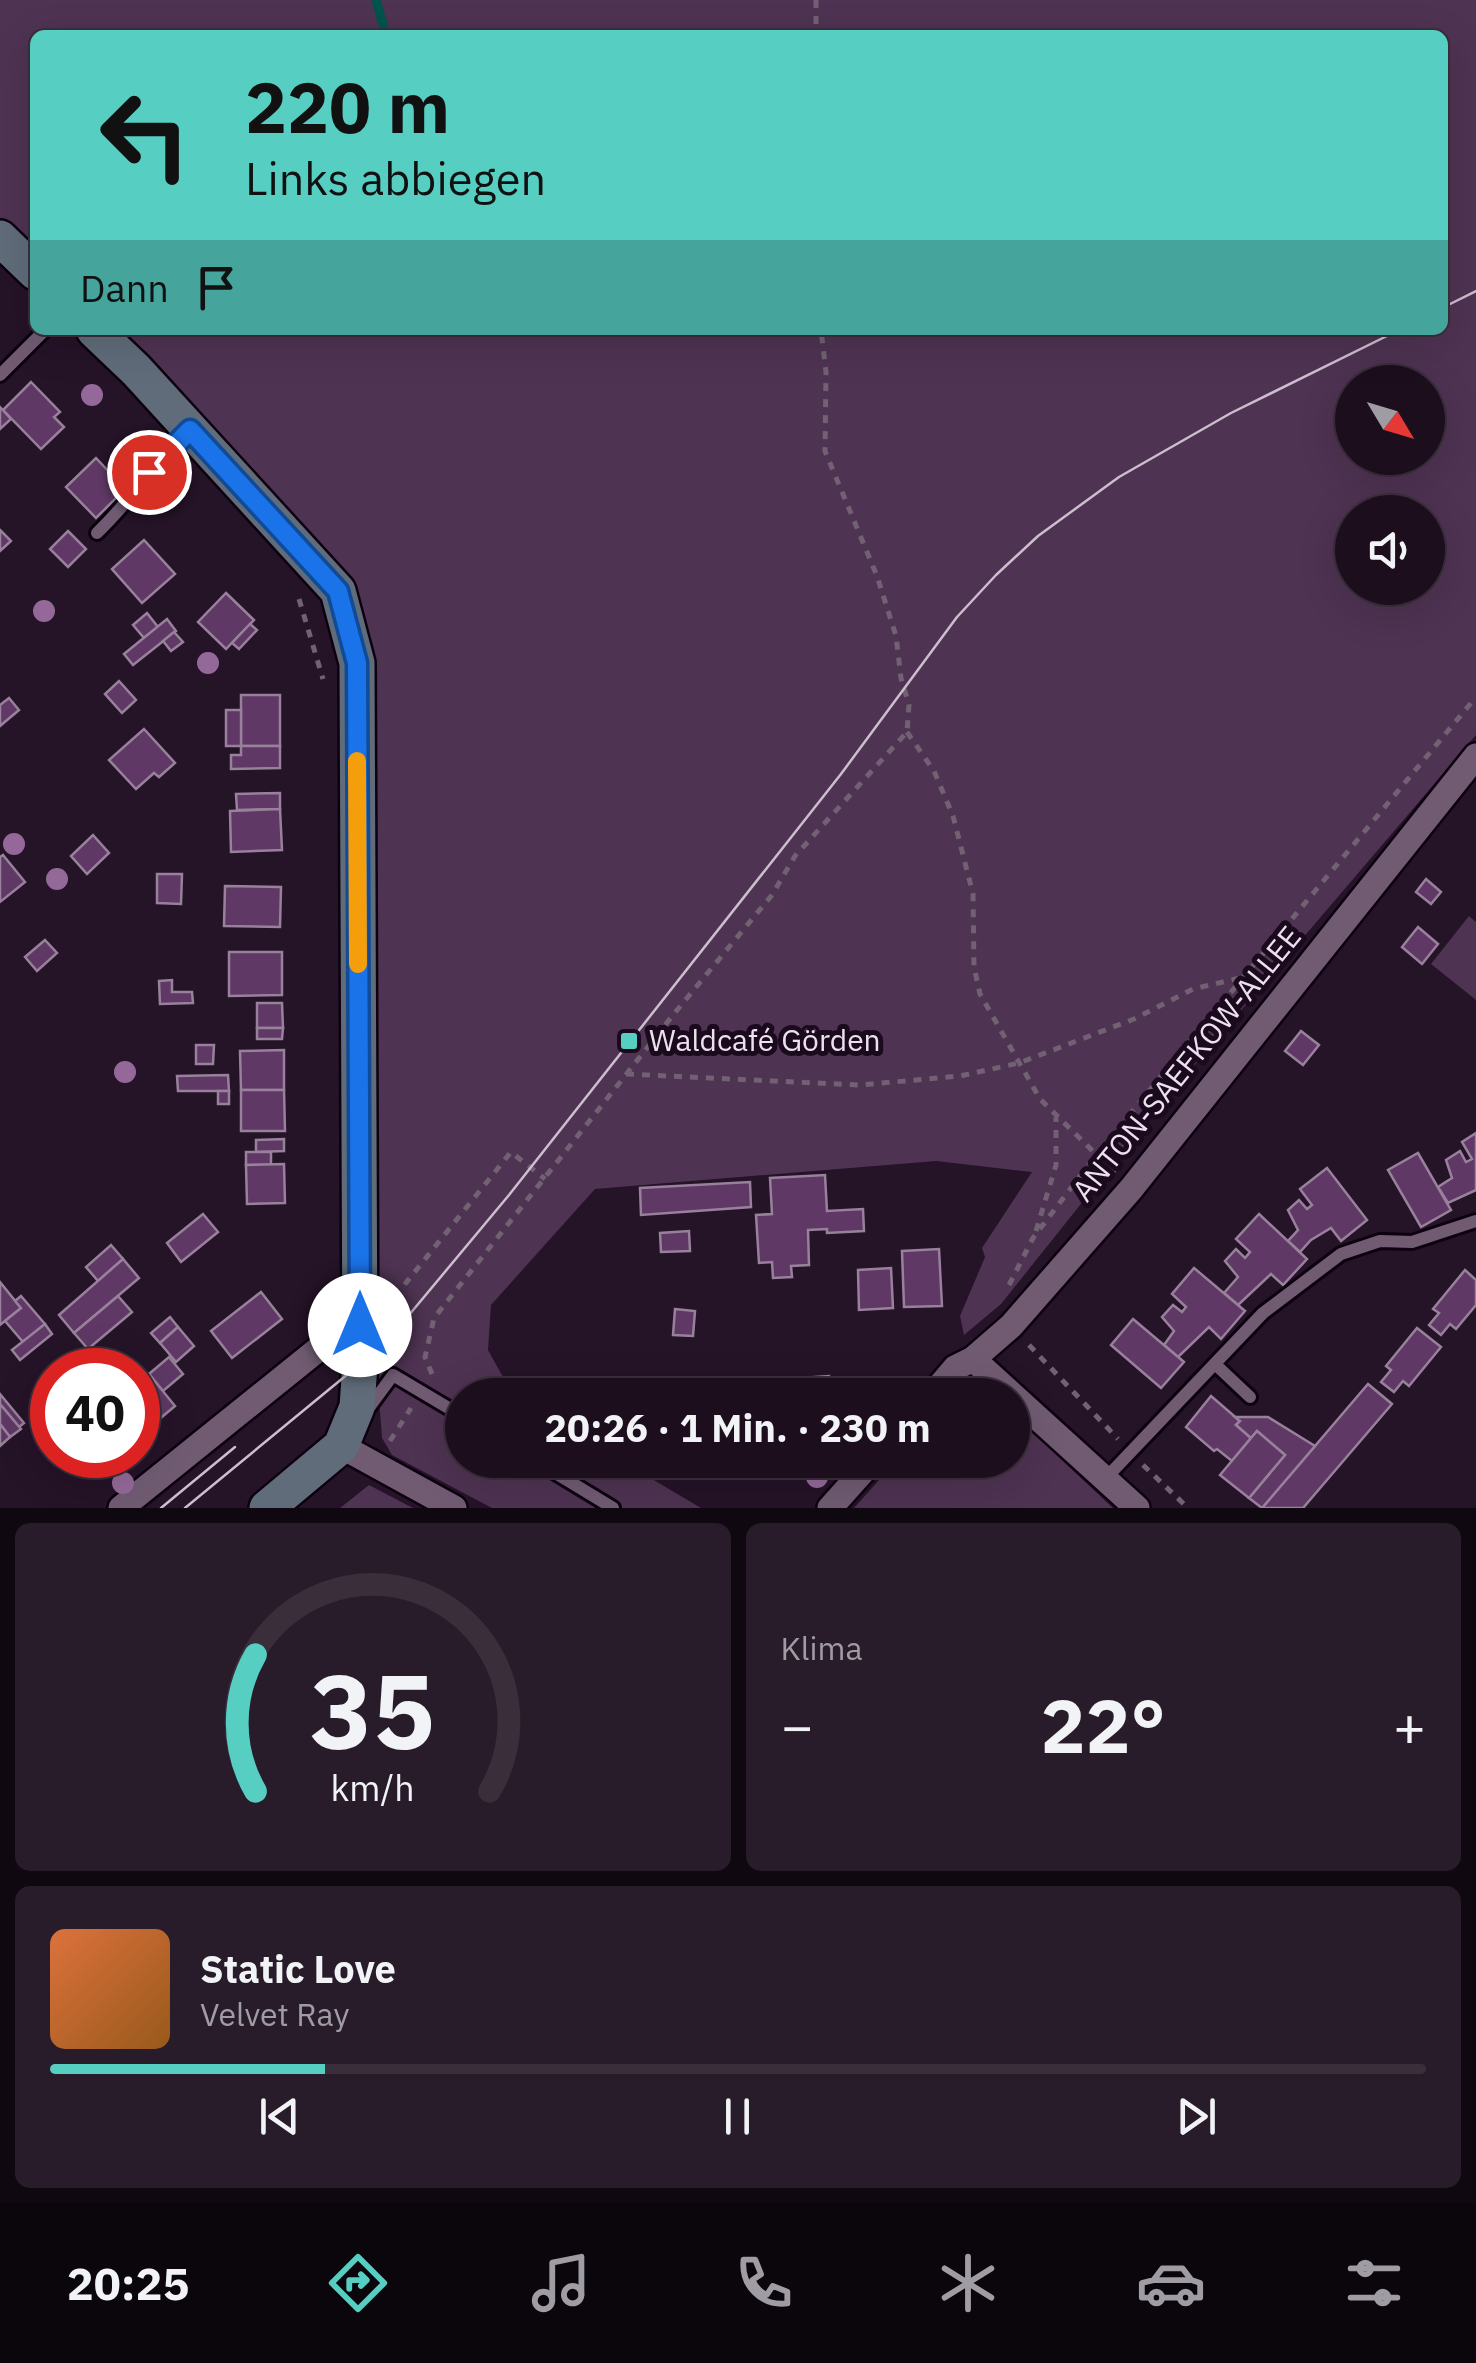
<!DOCTYPE html>
<html lang="de">
<head>
<meta charset="utf-8">
<style>
  :root { --surface:#1c0e1d; --page:#291c2a; --text:#f1f3f6; --muted:#a09ca4; --line:#3a2e3b; --accent:#57cec2 }
  body { margin:0; font-family:"IBM Plex Sans",sans-serif; background:var(--page); color:var(--text); height:100vh; display:flex; flex-direction:column; font-size:38px; white-space:nowrap }
  * { box-sizing:border-box; margin:0 }
  p { font-size:32px; color:var(--muted) }
  .icon { flex:none; width:55px; height:55px; fill:none; stroke:currentColor; stroke-width:2; stroke-linecap:round; stroke-linejoin:round }
  .map { position:relative; height:1508px; overflow:hidden }
  .drawer { display:flex; flex-direction:column; gap:15px; padding:15px; background:#0f0810; flex:1 }
  .drawer>* { flex:none }
  .hud { position:absolute; left:30px; top:30px; width:1418px; height:305px; border-radius:15px; box-shadow:0 10px 40px #0002,0 0 0 2px var(--line); background:#57cec2; color:#111; overflow:hidden }
  .needle { width:65px; rotate:128deg }
  .controls { position:absolute; left:1335px; top:365px; display:grid; gap:20px }
  .controls a { display:grid; place-items:center; width:110px; height:110px; border-radius:50%; background:var(--surface); box-shadow:0 10px 40px #0002,0 0 0 2px var(--line); font-size:50px }
  .speed { position:absolute; left:30px; top:1348px; display:flex; gap:20px; font-size:50px; font-weight:700; text-align:center }
  .speed>* { display:grid; place-content:center; width:130px; height:130px; border-radius:50%; background:var(--surface); box-shadow:0 10px 40px #0002,0 0 0 2px var(--line); line-height:1 }
  .speed .limit { border:15px solid #d22; background:#fff; color:#111 }
  .pin { position:absolute; display:grid; place-items:center; width:85px; height:85px; color:#fff; margin:-42px; border:5px solid #fff; border-radius:50%; box-shadow:0 2px 10px #0007 }
  .me { position:absolute; width:110px; margin:-55px; rotate:0deg; stroke-linejoin:round; filter:drop-shadow(0 0 8px #0008) }
  .turn { display:flex; align-items:center; gap:35px; height:210px; padding:0 50px; font-size:45px }
  .turn .icon { width:130px; height:130px; stroke-width:2.5 }
  .turn b { display:block; font-size:70px; line-height:85px }
  .then { display:flex; align-items:center; height:95px; padding:0 50px; background:#0003; gap:20px; font-size:38px }
  .big { font-size:75px; font-weight:700; line-height:1.1 }
  .drawer .card { flex:1; display:flex; flex-direction:column; justify-content:center; gap:15px; min-width:0; padding:0 35px; border-radius:15px; background:var(--page) }
  .drawer .dial { align-items:center; gap:0 }
  .dial svg { height:260px; overflow:visible; fill:none; stroke:var(--line); stroke-width:7; stroke-linecap:round; text-anchor:middle }
  .dial text { fill:var(--text); stroke:none }
  .song { display:flex; align-items:center; gap:30px }
  .cover { width:120px; height:120px; border-radius:15px; background:linear-gradient(135deg,hsl(20 70% 55%),hsl(30 70% 35%)) }
  .played { height:10px; border-radius:5px; background:linear-gradient(90deg,var(--accent) 20%,var(--line) 20%) }
  .keys { display:flex; justify-content:space-around; direction:ltr }
  .heat { display:flex; justify-content:space-between; align-items:center; font-size:55px; direction:ltr }
  .drawer .tiles { flex:1; display:grid; gap:15px; grid-template-columns:1fr 1fr }
  .card:last-child { grid-column:span 2 }
  .trip { position:absolute; left:445px; top:1378px; width:585px; height:100px; border-radius:50px; background:var(--surface); box-shadow:0 10px 40px #0002,0 0 0 2px var(--line); font-weight:700; line-height:100px; text-align:center }
  .menu { display:flex; height:160px; justify-content:space-around; align-items:center; background:#0b060c; color:var(--muted) }
  .menu .icon { width:70px; height:70px }
  .menu .active { color:var(--accent) }
  .menu b { font-size:45px; color:var(--text) }
  .map>svg:first-child { display:block }
  .green { fill:#4e3352; fill-rule:evenodd }
  .lines { fill:none; stroke-linecap:round; stroke-linejoin:round }
  .stream { stroke:#01534d; stroke-width:9 }
  .building { fill:#5f3865; stroke:#98819b; stroke-width:2.5 }
  .lane-casing { stroke:#0d0110; stroke-width:18 }
  .street-casing { stroke:#0d0110; stroke-width:30 }
  .secondary-casing { stroke:#0d0110; stroke-width:40 }
  .path { stroke:#716173; stroke-width:5; stroke-dasharray:8 8; stroke-linecap:butt }
  .lane { stroke:#705b73; stroke-width:12 }
  .street { stroke:#705b73; stroke-width:25 }
  .secondary { stroke:#606c7a; stroke-width:35 }
  .tram { stroke:#cbbecd; stroke-width:2.5 }
  .tree { fill:#946999 }
  .route-casing { stroke:#114b97; stroke-width:25 }
  .route { stroke:#1a73e8; stroke-width:18 }
  .slow { stroke:#f59e0b; stroke-width:18 }
  .poi-dot { fill:#57cec2; stroke:#1b0a1e; stroke-width:4 }
  .labels { text-anchor:middle; stroke-width:10; stroke-linejoin:round; paint-order:stroke }
  .poi-label { font-size:30px; fill:#ece0ee; stroke:#1b0a1e; text-anchor:start }
  .street-label { font-size:30px; fill:#ece0ee; stroke:#1b0a1e }
</style>
</head>
<body>
<div class="map">
<svg width="1476" height="1508" viewBox="0 0 1476 1508">
  <rect width="100%" height="100%" fill="#251327"/>
  <g class="green">
    <path d="M 0,0 L 1476,0 L 1476,735 L 1156,1110 L 1001,1304 L 964,1335 L 960,1316 L 985,1257 L 982,1248 L 1032,1172 L 936,1161 L 595,1189 L 491,1305 L 488,1350 L 513,1395 L 462,1395 L 462,1460 L 620,1460 L 701,1508 L 492,1508 L 392,1455 L 382,1438 L 373,1318 L 372,644 L 352,585 L 111,330 L 1442,330 L 1442,35 L 35,35 L 35,254 L 0,219 ZM 1352,382 L 1428,382 L 1428,458 L 1352,458 ZM 1352,512 L 1428,512 L 1428,588 L 1352,588 Z"/>
    <polygon points="1469,916 1476,922 1476,1000 1431,964"/>
    <polygon points="1013,1414 1113,1508 854,1508 897,1460 1012,1460"/>
    <polygon points="369,1485 413,1508 340,1508"/>
  </g>
  <g class="lines">
    <polyline class="stream" points="376,0 386,35"/>
  </g>
  <g class="building">
    <polygon points="31,382 60,412 54,417 64,427 41,449 3,410"/>
    <polygon points="0,407 11,419 0,429"/>
    <polygon points="96,458 125,489 96,518 66,487"/>
    <polygon points="0,530 11,541 0,551"/>
    <polygon points="68,531 86,549 68,567 50,549"/>
    <polygon points="144,540 175,574 142,603 112,569"/>
    <polygon points="226,593 254,620 226,649 198,622"/>
    <polygon points="147,613 158,627 144,638 133,625"/>
    <polygon points="167,619 176,631 133,665 124,654"/>
    <polygon points="250,624 257,630 239,649 232,643"/>
    <polygon points="174,632 183,642 171,651 163,641"/>
    <polygon points="119,681 136,700 122,713 105,694"/>
    <rect x="241" y="695" width="39" height="51"/>
    <polygon points="9,698 19,710 0,726 0,705"/>
    <rect x="226" y="710" width="15" height="36"/>
    <polygon points="144,729 175,763 159,777 154,773 136,789 109,760"/>
    <polygon points="241,746 280,746 280,768 231,769 231,755 241,755"/>
    <polygon points="280,793 280,809 237,810 236,794"/>
    <polygon points="280,809 282,850 231,852 230,811"/>
    <polygon points="93,835 109,853 87,874 71,856"/>
    <polygon points="3,855 25,882 0,902 0,857"/>
    <polygon points="157,874 182,874 181,904 157,903"/>
    <polygon points="1426,879 1441,892 1431,904 1416,892"/>
    <polygon points="225,886 281,887 280,927 224,926"/>
    <polygon points="1418,927 1438,944 1422,964 1402,947"/>
    <polygon points="45,940 57,953 37,971 25,957"/>
    <polygon points="229,952 282,952 282,995 229,996"/>
    <polygon points="172,980 172,992 192,992 193,1003 160,1004 159,981"/>
    <polygon points="257,1003 282,1003 283,1028 257,1028"/>
    <polygon points="257,1028 283,1028 282,1039 257,1039"/>
    <polygon points="1301,1031 1319,1045 1303,1065 1285,1051"/>
    <polygon points="196,1045 214,1045 213,1064 196,1064"/>
    <polygon points="284,1050 284,1090 241,1090 240,1051"/>
    <polygon points="228,1075 229,1091 178,1091 177,1076"/>
    <polygon points="241,1090 284,1090 285,1131 241,1131"/>
    <rect x="218" y="1091" width="11" height="13"/>
    <polygon points="1476,1133 1476,1190 1448,1203 1438,1187 1452,1178 1446,1160 1460,1151 1466,1162 1472,1159 1462,1142"/>
    <polygon points="284,1139 284,1151 256,1152 256,1140"/>
    <rect x="246" y="1152" width="25" height="13"/>
    <polygon points="1418,1153 1451,1210 1421,1227 1388,1170"/>
    <polygon points="284,1164 285,1203 247,1204 246,1165"/>
    <polygon points="1327,1168 1367,1220 1341,1241 1331,1228 1311,1240 1300,1252 1288,1241 1298,1230 1288,1210 1299,1200 1307,1209 1312,1205 1300,1189"/>
    <polygon points="825,1175 827,1211 863,1209 864,1231 827,1233 827,1229 808,1230 809,1265 791,1266 792,1277 773,1278 772,1262 759,1263 756,1215 772,1214 770,1178"/>
    <polygon points="750,1182 751,1207 641,1215 640,1188"/>
    <polygon points="203,1214 218,1232 181,1262 167,1243"/>
    <polygon points="1259,1214 1307,1259 1283,1285 1271,1274 1238,1305 1224,1293 1238,1277 1225,1261 1236,1249 1245,1258 1250,1252 1236,1239"/>
    <polygon points="689,1231 690,1251 661,1252 660,1233"/>
    <polygon points="111,1245 123,1259 98,1281 86,1267"/>
    <polygon points="939,1249 942,1306 904,1307 902,1251"/>
    <polygon points="123,1259 139,1278 74,1333 59,1315"/>
    <polygon points="891,1268 893,1308 859,1310 858,1270"/>
    <polygon points="1194,1268 1245,1311 1221,1339 1209,1327 1178,1357 1164,1345 1174,1331 1162,1317 1173,1305 1182,1312 1186,1307 1172,1294"/>
    <polygon points="1465,1270 1476,1280 1476,1305 1456,1329 1450,1324 1441,1335 1429,1325 1439,1313 1433,1309"/>
    <polygon points="0,1282 21,1308 0,1325"/>
    <polygon points="261,1292 282,1319 232,1358 211,1331"/>
    <polygon points="21,1296 45,1324 23,1342 5,1321 21,1308 15,1301"/>
    <polygon points="118,1296 132,1312 88,1349 74,1333"/>
    <polygon points="675,1309 695,1311 693,1336 673,1335"/>
    <polygon points="170,1317 178,1327 160,1343 151,1333"/>
    <polygon points="1133,1319 1184,1362 1161,1388 1111,1345"/>
    <polygon points="45,1324 52,1334 20,1360 12,1350"/>
    <polygon points="178,1327 194,1346 176,1362 160,1343"/>
    <polygon points="1417,1328 1441,1347 1409,1386 1403,1381 1394,1392 1381,1382 1391,1370 1386,1366"/>
    <polygon points="169,1357 183,1374 163,1391 149,1374"/>
    <polygon points="149,1374 175,1406 138,1437 138,1383"/>
    <polygon points="829,1376 831,1395 772,1395 771,1380"/>
    <polygon points="1368,1384 1392,1404 1303,1508 1262,1508"/>
    <polygon points="0,1394 24,1423 19,1427 0,1404"/>
    <polygon points="1211,1396 1240,1421 1236,1425 1251,1438 1232,1461 1217,1449 1214,1451 1186,1427"/>
    <polygon points="0,1404 21,1429 10,1437 0,1424"/>
    <polygon points="1235,1417 1268,1417 1315,1446 1262,1508 1249,1498 1285,1455 1257,1431 1251,1438 1236,1425 1240,1421"/>
    <polygon points="0,1424 10,1437 0,1446"/>
    <polygon points="1257,1431 1285,1455 1249,1498 1220,1475"/>
  </g>
  <g class="lines">
    <defs>
      <g id="lane">
        <polyline points="0,375 45,330"/>
        <path d="M 97,533 C 130,501 156,464 188,431"/>
        <polyline points="1216,1365 1250,1397"/>
        <polyline points="365,1413 393,1375 462,1416"/>
        <polyline points="534,1460 613,1508"/>
        <polyline points="1105,1479 1263,1313 1341,1254 1380,1241 1412,1242 1476,1221"/>
      </g>
      <g id="street">
        <polyline points="973,1359 1137,1508"/>
        <polyline points="932,1395 955,1368 973,1359 1011,1326 1131,1189 1476,756"/>
        <polyline points="341,1446 454,1508"/>
        <polyline points="121,1508 321,1347"/>
        <polyline points="830,1508 873,1460"/>
      </g>
      <g id="secondary">
        <polyline points="0,238 35,272"/>
        <polyline points="94,330 136,370 338,591 357,663 360,1364 357,1407 341,1446 267,1508"/>
      </g>
    </defs>
    <use href="#lane" class="lane-casing"/>
    <use href="#street" class="street-casing"/>
    <use href="#secondary" class="secondary-casing"/>
    <g class="path">
      <polyline points="816,0 816,35"/>
      <polyline points="299,599 323,679"/>
      <polyline points="907,732 934,771 953,816 973,894 974,967 980,994 1040,1099 1115,1173"/>
      <polyline points="626,1074 860,1085 960,1076 1019,1063 1134,1019 1193,989 1244,977"/>
      <polyline points="1036,1231 1056,1165 1056,1117"/>
      <polyline points="1009,1285 1033,1238 1096,1155 1476,697"/>
      <polyline points="392,1294 401,1289 511,1152 545,1179"/>
      <polyline points="1029,1345 1118,1439"/>
      <polyline points="432,1374 425,1357 434,1318 673,1015 772,895 795,856 907,732 909,705 901,678 896,636 877,576 825,451 826,372 821,330"/>
      <polyline points="390,1441 411,1408"/>
      <polyline points="1143,1465 1188,1508"/>
    </g>
    <use href="#lane" class="lane"/>
    <use href="#street" class="street"/>
    <use href="#secondary" class="secondary"/>
    <g class="tram">
      <polyline points="1442,308 1476,291"/>
      <polyline points="161,1508 235,1447"/>
      <polyline points="185,1508 360,1364 399,1327 509,1195 841,774 957,617 996,575 1038,536 1119,477 1231,413 1399,330"/>
    </g>
  </g>
  <g class="tree">
    <circle cx="92" cy="395" r="11"/>
    <circle cx="44" cy="611" r="11"/>
    <circle cx="208" cy="663" r="11"/>
    <circle cx="14" cy="844" r="11"/>
    <circle cx="57" cy="879" r="11"/>
    <circle cx="125" cy="1072" r="11"/>
    <circle cx="817" cy="1477" r="11"/>
    <circle cx="123" cy="1483" r="11"/>
  </g>
  <g class="lines">
    <defs>
      <polyline id="route" points="149,472 190,430 338,591 357,663 360,1325"/>
    </defs>
    <use href="#route" class="route-casing"/>
    <use href="#route" class="route"/>
    <polyline class="slow" points="357,761 358,964"/>
  </g>
  <rect class="poi-dot" x="619" y="1031" width="20" height="20" rx="5"/>
  <g class="labels">
    <g class="poi-label">
      <text x="649" y="1051">Waldcafé Görden</text>
    </g>
    <g class="street-label">
      <text transform="translate(1187 1064) rotate(-51)" y="10">ANTON-SAEFKOW-ALLEE</text>
    </g>
  </g>
</svg>
<div class="controls">
<a><svg class="needle" viewBox="-14 -14 28 28"><path d="M0-13l5 13h-10z" fill="#e53935"/><path d="M0 13l5-13h-10z" fill="#a09ca4"/></svg></a>
<a><svg class="icon" aria-label="sound" viewBox="0 0 24 24"><path d="M4 9h4l5-4v14l-5-4H4zM17 9q2 3 0 6"/></svg></a>
</div>
<div class="speed"><div class="limit">40</div></div>
<div class="pin" style="left:149px;top:472px;background:#d93025"><svg class="icon" aria-label="arrive" viewBox="0 0 24 24"><path d="M6 21V4h12l-3 4 3 4H6"/></svg></div>
<svg class="me" style="left:360px;top:1325px" viewBox="-20 -20 40 40"><circle r="19" fill="#fff"/><path d="M0-13L10 11 0 6-10 11z" fill="#1a73e8"/></svg>
<div class="trip">20:26 · 1 Min. · 230 m</div>
<div class="hud">
<div class="turn"><svg class="icon" aria-label="left" viewBox="0 0 24 24"><path d="M17 20v-9H6M10 6l-5 5 5 5"/></svg><div><b>220 m</b>Links abbiegen</div></div>
<div class="then">Dann<svg class="icon" aria-label="arrive" viewBox="0 0 24 24"><path d="M6 21V4h12l-3 4 3 4H6"/></svg></div>
</div>
</div>
<section class="drawer">
<div class="tiles">
<div class="card dial"><svg viewBox="0 0 100 80">
<path d="M14 69A42 42 0 1 1 86 69"/>
<path d="M14 69A42 42 0 0 1 14 27" stroke="#57cec2"/>
<text x="50" y="56" font-size="32" font-weight="700">35</text>
<text x="50" y="72" font-size="11">km/h</text>
</svg></div>
<div class="card"><p>Klima</p>
<div class="heat"><a>−</a><b class="big">22°</b><a>+</a></div>
</div>
<div class="card">
<div class="song"><i class="cover"></i><div><b>Static Love</b><p>Velvet Ray</p></div></div>
<div class="played"></div>
<div class="keys"><svg class="icon" aria-label="previous" viewBox="0 0 24 24"><path d="M18 5L8 12l10 7zM5 5v14"/></svg><svg class="icon" aria-label="pause" viewBox="0 0 24 24"><path d="M8 5v14M16 5v14"/></svg><svg class="icon" aria-label="next" viewBox="0 0 24 24"><path d="M6 5l10 7-10 7zM19 5v14"/></svg></div>
</div>
</div>
</section>
<nav class="menu">
<b>20:25</b>
<svg class="icon active" aria-label="directions" viewBox="0 0 24 24"><path d="M12 3l9 9-9 9-9-9zM9 14v-3h6M13 9l2 2-2 2"/></svg>
<svg class="icon" aria-label="music" viewBox="0 0 24 24"><path d="M9 18V5l10-2v13"/><circle cx="6" cy="18" r="3"/><circle cx="16" cy="16" r="3"/></svg>
<svg class="icon" aria-label="phone" viewBox="0 0 24 24"><path d="M5 4h4l2 5-3 2q2 4 5 5l2-3 5 2v4C11 20 4 13 5 4z"/></svg>
<svg class="icon" aria-label="climate" viewBox="0 0 24 24"><path d="M12 3v18M4 7l16 10M4 17L20 7"/></svg>
<svg class="icon" aria-label="car" viewBox="0 0 24 24"><path d="M5 17H2v-5l4-1 3-4h7l3 4 3 1v5h-3M9 17h6M6 11h13"/><circle cx="7" cy="17" r="2"/><circle cx="17" cy="17" r="2"/></svg>
<svg class="icon" aria-label="filters" viewBox="0 0 24 24"><path d="M4 7h16M4 17h16"/><circle cx="9" cy="7" r="2"/><circle cx="15" cy="17" r="2"/></svg>
</nav>
</body>
</html>
